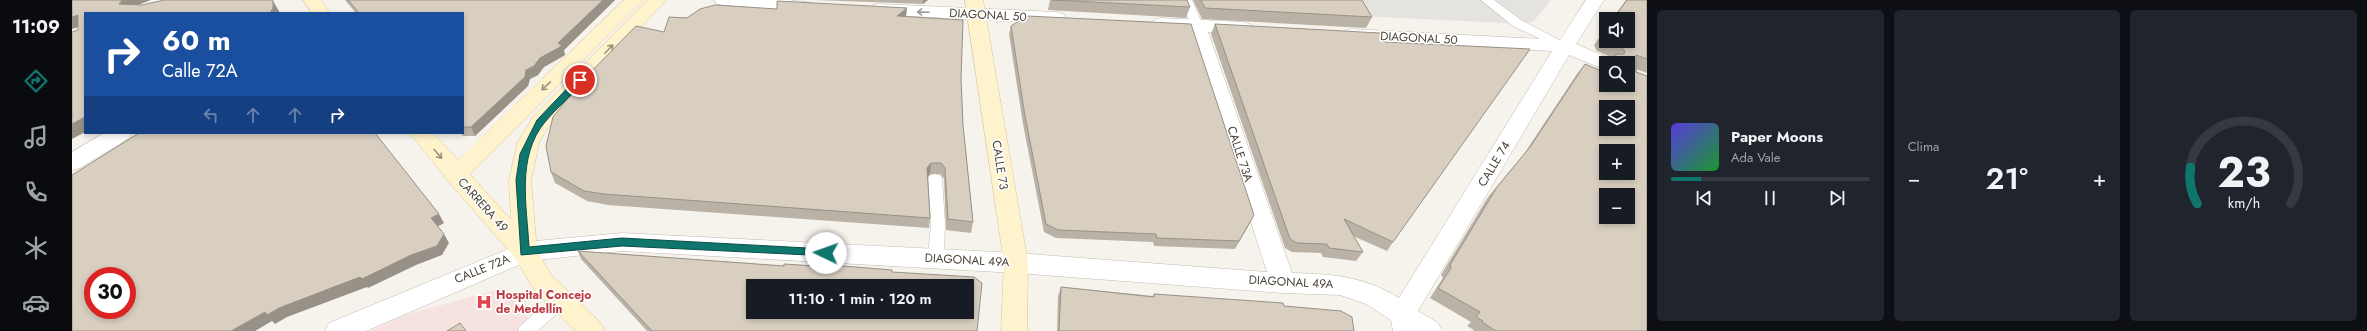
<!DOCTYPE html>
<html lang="es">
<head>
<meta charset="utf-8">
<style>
  :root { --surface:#171b24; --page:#20242c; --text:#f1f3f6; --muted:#9ea1a6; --line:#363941; --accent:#0f766e }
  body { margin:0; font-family:Jost,sans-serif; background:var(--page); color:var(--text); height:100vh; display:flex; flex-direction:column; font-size:15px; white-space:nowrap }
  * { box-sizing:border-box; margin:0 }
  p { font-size:13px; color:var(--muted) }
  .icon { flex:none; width:22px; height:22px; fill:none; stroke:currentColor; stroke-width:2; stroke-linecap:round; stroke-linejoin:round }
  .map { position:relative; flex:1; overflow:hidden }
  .drawer { display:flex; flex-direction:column; gap:10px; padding:10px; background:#0d0f14; width:720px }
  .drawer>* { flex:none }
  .hud { position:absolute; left:12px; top:12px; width:380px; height:122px; border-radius:0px; box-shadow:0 2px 6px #0003; background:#1a4fa0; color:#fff; overflow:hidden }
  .tools { position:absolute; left:1527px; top:12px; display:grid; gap:8px }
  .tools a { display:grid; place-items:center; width:36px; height:36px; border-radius:0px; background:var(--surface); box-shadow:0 2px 6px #0003; font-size:20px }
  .speed { position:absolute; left:12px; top:267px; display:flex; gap:8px; font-size:20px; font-weight:700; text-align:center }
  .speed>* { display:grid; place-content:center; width:52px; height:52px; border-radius:50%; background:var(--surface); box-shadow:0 2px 6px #0003; line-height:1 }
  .speed .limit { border:6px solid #d22; background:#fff; color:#111 }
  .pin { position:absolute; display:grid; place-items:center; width:34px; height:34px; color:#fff; margin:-17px; border:2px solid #fff; border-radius:50%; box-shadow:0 1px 4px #0007 }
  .me { position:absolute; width:44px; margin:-22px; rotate:273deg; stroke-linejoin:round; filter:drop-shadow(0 0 3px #0008) }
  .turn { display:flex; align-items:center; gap:14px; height:84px; padding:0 12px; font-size:18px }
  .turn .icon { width:52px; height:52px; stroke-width:2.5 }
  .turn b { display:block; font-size:28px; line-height:34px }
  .lanes { display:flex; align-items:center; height:38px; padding:0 12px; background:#0003; justify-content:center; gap:20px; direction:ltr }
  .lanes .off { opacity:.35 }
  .big { font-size:30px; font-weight:600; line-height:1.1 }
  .drawer .widget { flex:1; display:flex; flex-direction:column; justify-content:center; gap:6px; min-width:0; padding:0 14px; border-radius:6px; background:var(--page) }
  .drawer .dial { align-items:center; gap:0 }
  .dial svg { height:104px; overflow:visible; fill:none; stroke:var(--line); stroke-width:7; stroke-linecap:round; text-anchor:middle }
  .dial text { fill:var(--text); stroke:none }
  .song { display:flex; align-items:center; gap:12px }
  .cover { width:48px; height:48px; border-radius:6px; background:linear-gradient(135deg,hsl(250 70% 55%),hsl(130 70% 35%)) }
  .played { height:4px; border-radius:2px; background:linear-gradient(90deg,var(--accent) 15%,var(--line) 15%) }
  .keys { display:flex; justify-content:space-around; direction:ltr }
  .heat { display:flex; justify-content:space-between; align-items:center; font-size:22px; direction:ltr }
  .drawer .tiles { flex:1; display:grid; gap:10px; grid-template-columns:repeat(3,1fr) }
  .trip { position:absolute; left:674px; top:279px; width:228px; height:40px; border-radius:0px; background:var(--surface); box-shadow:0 2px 6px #0003; font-weight:600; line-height:40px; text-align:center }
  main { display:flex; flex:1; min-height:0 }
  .menu { display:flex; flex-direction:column; width:72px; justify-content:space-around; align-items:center; background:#090b0e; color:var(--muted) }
  .menu .icon { width:28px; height:28px }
  .menu .active { color:var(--accent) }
  .menu b { font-size:18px; color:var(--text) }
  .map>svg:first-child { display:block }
  .medical { fill:#f6e3e0 }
  .parking { fill:#e5e3e0 }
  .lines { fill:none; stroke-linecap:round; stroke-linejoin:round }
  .lane-casing { stroke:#c2bbae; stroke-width:1 }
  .street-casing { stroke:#c2bbae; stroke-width:1 }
  .secondary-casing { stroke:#d6c79b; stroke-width:1 }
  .lane { fill:#fff; fill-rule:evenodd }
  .street { fill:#fff; fill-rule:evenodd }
  .secondary { fill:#fff3cd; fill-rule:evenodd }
  .wall { fill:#bab2a6 }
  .shaded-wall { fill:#979187 }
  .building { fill:#d8cfc1; stroke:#979187; fill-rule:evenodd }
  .oneway { stroke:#9c9892 }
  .oneway2 { stroke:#9c937c }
  .route { fill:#0f766e; stroke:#0a4d48 }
  .labels { text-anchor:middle; stroke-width:3; stroke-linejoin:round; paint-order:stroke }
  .street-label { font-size:12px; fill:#4b4439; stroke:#fff }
  .health-label { font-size:12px; font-weight:bold; fill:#be3a42; stroke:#fff; text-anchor:start }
</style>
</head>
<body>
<main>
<nav class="menu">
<b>11:09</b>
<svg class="icon active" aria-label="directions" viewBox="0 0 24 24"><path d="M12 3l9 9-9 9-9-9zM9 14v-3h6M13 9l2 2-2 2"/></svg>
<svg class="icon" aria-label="music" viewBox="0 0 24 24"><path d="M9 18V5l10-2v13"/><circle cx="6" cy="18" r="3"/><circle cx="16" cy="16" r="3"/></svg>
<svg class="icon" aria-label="phone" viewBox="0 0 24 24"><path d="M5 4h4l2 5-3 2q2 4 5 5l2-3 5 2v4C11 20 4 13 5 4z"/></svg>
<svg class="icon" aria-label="climate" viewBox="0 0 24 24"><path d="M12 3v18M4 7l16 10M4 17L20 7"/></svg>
<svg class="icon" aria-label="car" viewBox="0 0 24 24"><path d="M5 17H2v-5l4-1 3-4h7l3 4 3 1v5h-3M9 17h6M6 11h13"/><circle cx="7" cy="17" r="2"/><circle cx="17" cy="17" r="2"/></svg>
</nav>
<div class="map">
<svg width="1575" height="331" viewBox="0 0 1575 331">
  <rect width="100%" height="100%" fill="#f6f3ec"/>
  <polygon class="medical" points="433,287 466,331 299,331 327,317"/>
  <polygon class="parking" points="1279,0 1479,0 1461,22 1452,24 1288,16"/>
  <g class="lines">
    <defs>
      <g id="lane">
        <polygon points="1108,0 1120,0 1131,26 1129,29 1121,29"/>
        <polygon points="1409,0 1422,0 1449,20 1499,46 1493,50 1489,49 1441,26"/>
        <polygon points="863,174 868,175 870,179 873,223 872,258 869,262 864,264 859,262 856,258 859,223 856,179 858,175"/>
        <polygon points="489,293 495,295 497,300 495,305 465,331 446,331 448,326 483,295"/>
      </g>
      <g id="street">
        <polygon points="642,0 717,0 741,3 744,7 741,11 735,12 651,5 645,4"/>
        <path d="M 1514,0 L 1532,0 L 1504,44 L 1541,60 L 1543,63 L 1534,63 L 1534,70 L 1497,55 L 1346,311 L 1366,323 L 1370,331 L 1321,331 L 1319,320 L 1294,304 L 1268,295 L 1211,293 L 944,273 L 550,251 L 456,261 L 294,331 L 253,331 L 257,323 L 453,242 L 550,233 L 944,253 L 1195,272 L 1117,31 L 1082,28 L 1080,24 L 1082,20 L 1089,18 L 1171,22 L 1178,24 L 1180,28 L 1178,32 L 1171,34 L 1136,32 L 1220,273 C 1261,274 1291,276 1327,298 L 1480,51 L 1279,41 L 1272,39 L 1270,35 L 1272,31 L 1279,29 L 1488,40 Z"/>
        <polygon points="806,4 985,12 992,14 994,18 992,22 985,24 800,14 797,10 800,6"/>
        <polygon points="32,133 60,133 57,138 8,168 0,170 0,152"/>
      </g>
      <g id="secondary">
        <polygon points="231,0 249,0 258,13 240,13"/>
        <polygon points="552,0 571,0 398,174 439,220 437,181 445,143 461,117 575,0 594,0 476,127 467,143 459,181 465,251 480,276 529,323 533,331 503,331 462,290 444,259 376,181 338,133 361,133 386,160"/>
        <polygon points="893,0 911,0 956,263 955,331 929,331 932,263"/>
      </g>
    </defs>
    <use href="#lane" class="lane-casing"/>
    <use href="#street" class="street-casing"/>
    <use href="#secondary" class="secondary-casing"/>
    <use href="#lane" class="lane"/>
    <use href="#street" class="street"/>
    <use href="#secondary" class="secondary"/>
  </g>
  <g class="wall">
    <polygon points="273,0 543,0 492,50 493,55 472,67 466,75 458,79 456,86 403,136 391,136 388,133 391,133 391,13 284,13"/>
    <polygon points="744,0 856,0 851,4"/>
    <polygon points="978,0 1118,7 1114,18 976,10"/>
    <polygon points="1121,0 1290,0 1300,17 1294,28 1130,19"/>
    <polygon points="1554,0 1575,0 1575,73 1564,69 1575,331 1401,331 1402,330 1395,326 1399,322 1358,298 1371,278 1369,275 1416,197 1450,157 1505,74 1513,64 1556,85 1556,63 1537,63 1541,58 1525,51 1522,45 1534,28 1534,41 1556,19 1540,19"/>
    <polygon points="835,17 889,79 891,125 901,222 899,233 874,230 872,179 868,174 858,174 856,177 858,218 857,228 536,205 515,201 483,183 479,172 592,32 615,18"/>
    <polygon points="1143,24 1321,242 1315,251 1281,236 1291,252 1284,261 1251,257 1249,253 1220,252 1213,248 1139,34"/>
    <polygon points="939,26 1178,223 1163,249 1082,246 1081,242 984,238 972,232 951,124 937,34"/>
    <polygon points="506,251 712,266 820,272 905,331 575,331 509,259"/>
    <polygon points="989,287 1081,296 1082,294 1212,306 1282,331 985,331 986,296"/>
  </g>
  <g class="shaded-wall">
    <polygon points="50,0 79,0 58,8 47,4"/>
    <polygon points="531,0 543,0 492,50 493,55 472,67 466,75 458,79 456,86 403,136 399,127 454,70 468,58"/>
    <polygon points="851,0 856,0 851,4"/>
    <polygon points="201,1 207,11 207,13 198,13"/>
    <polygon points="835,8 834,18 825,16"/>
    <polygon points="6,15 13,25 0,29 0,17"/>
    <polygon points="13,117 13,132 0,139 0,124"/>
    <polygon points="859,163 858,174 854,179 855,168"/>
    <polygon points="367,214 372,223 365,227 359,218"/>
    <polygon points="372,234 377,243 370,255 344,265 296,288 295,287 215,317 203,324 200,321 183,331 159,331 193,312 207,308"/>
  </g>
  <g class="building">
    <polygon points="0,0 50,0 47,4 70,5 92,0 200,0 201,1 201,8 198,13 13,13 13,117 0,124 0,32 6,30 6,15 0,17"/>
    <polygon points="276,0 531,0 486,43 490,46 468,58 462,66 454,70 453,77 399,127 391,127 391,13 287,13"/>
    <polygon points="980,0 1115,0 1118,7"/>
    <polygon points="1129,0 1290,0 1300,17 1133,8"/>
    <path d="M 1555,0 L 1575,0 L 1575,59 L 1564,55 L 1564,72 L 1575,76 L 1575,331 L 1424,331 L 1410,322 L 1411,321 L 1404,317 L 1408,312 L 1366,288 L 1379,268 L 1378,265 L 1425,187 L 1458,147 L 1513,64 L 1534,73 L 1534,85 L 1556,85 L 1556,63 L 1545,63 L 1543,61 L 1544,54 L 1552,54 L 1553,52 L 1550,48 L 1533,41 L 1530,35 L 1534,29 L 1534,41 L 1556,41 L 1556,19 L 1541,19 ZM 1534,107 L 1556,107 L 1556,129 L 1534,129 ZM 1534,151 L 1556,151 L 1556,173 L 1534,173 ZM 1534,195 L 1556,195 L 1556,217 L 1534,217 Z"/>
    <polygon points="705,1 835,8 825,16 891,20 889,79 891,125 901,222 876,219 873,168 869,163 859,163 855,168 858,218 532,194 512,191 479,172 474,146 481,117 508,83 564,26 592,32 597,17 615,18 628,9 643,5 705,9"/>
    <polygon points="955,16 1119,24 1182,215 1167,241 1085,238 1084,234 986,230 974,224 953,116 939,26"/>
    <polygon points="1143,24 1308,33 1313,42 1458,49 1321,242 1272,219 1291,252 1257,248 1255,244 1225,243 1218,239"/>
    <path d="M 67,133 L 303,133 L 367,214 L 359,218 L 372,234 L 365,246 L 339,255 L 290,279 L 288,277 L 207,308 L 195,315 L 193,312 L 159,331 L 0,331 L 0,175 ZM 21,276 L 55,276 L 55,310 L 21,310 Z"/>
    <path d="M 506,251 L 712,266 L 712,264 L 758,267 L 759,265 L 820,270 L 820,272 L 902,277 L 910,283 L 905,331 L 580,331 ZM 681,286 L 895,286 L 895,312 L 681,312 Z"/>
    <polygon points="989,287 1082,297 1082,294 1211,303 1212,306 1269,311 1280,317 1282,331 987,331"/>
    <polygon points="388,323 394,331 375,331"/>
  </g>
  <defs><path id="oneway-shaft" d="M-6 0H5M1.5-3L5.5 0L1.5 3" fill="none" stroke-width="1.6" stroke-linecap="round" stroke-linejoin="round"/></defs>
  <use class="oneway" href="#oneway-shaft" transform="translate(851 12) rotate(-178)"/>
  <g class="oneway2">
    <use href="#oneway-shaft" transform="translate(537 49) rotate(-46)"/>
    <use href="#oneway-shaft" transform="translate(474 86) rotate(136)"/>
    <use href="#oneway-shaft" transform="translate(366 154) rotate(50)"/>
  </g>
  <path class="route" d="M 505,78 L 513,80 C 501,95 485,107 473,122 C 444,157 455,207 457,247 L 550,238 L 754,249 L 759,253 L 758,256 L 550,246 L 449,255 L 444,180 L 448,154 L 465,120 Z"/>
  <defs>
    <symbol id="hospital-bare" viewBox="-9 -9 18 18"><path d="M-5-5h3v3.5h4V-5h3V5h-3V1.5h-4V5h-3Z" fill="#e0444e" stroke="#fff" stroke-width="2.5" paint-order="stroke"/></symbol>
  </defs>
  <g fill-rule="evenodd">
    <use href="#hospital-bare" x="401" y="291" width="22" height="22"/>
  </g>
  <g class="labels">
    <g class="street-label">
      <text transform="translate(916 15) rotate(3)" y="4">DIAGONAL 50</text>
      <text transform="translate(1347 38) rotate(3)" y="4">DIAGONAL 50</text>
      <text transform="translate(1168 154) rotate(72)" y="4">CALLE 73A</text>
      <text transform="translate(1422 164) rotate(-59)" y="4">CALLE 74</text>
      <text transform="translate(928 165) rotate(81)" y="4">CALLE 73</text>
      <text transform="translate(411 205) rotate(48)" y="4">CARRERA 49</text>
      <text transform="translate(895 260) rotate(3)" y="4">DIAGONAL 49A</text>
      <text transform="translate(410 269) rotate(-22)" y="4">CALLE 72A</text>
      <text transform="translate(1219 282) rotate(3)" y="4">DIAGONAL 49A</text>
    </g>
    <g class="health-label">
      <text x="424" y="299">Hospital Concejo<tspan x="424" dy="14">de Medellín</tspan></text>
    </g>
  </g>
</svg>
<div class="tools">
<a><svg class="icon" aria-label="sound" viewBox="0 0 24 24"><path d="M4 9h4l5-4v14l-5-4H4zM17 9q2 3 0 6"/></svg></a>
<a><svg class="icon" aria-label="search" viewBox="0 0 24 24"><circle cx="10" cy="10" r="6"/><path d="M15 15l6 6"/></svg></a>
<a><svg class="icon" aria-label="layers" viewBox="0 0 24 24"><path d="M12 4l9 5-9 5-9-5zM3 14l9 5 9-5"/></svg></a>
<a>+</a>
<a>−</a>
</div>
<div class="speed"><div class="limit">30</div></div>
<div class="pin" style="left:508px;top:80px;background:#d93025"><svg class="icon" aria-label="arrive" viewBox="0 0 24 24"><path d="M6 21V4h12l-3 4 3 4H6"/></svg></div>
<svg class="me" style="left:754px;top:253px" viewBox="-20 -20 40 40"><circle r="19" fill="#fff"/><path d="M0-13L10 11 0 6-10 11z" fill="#0f766e"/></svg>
<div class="trip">11:10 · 1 min · 120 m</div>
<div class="hud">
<div class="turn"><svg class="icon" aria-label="right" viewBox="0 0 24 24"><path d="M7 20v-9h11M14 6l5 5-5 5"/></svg><div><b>60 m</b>Calle 72A</div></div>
<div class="lanes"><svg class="icon off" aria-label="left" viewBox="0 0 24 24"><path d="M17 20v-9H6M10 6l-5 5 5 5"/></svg><svg class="icon off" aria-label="ahead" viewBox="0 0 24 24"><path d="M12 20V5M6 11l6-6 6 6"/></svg><svg class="icon off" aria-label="ahead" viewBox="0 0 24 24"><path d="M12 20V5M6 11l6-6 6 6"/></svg><svg class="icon" aria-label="right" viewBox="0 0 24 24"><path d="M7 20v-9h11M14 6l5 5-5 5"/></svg></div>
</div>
</div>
<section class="drawer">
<div class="tiles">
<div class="widget">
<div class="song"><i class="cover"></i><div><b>Paper Moons</b><p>Ada Vale</p></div></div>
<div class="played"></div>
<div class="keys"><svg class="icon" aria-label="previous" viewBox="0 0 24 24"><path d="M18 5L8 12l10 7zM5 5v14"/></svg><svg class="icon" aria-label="pause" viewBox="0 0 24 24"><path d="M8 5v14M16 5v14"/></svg><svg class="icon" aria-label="next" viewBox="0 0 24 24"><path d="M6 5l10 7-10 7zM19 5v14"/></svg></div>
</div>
<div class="widget"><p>Clima</p>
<div class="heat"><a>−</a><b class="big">21°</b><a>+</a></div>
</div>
<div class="widget dial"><svg viewBox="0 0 100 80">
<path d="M14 69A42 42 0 1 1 86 69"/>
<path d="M14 69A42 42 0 0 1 9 41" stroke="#0f766e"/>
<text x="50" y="56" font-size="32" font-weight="700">23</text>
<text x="50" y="72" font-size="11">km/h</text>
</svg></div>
</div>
</section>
</main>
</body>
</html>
